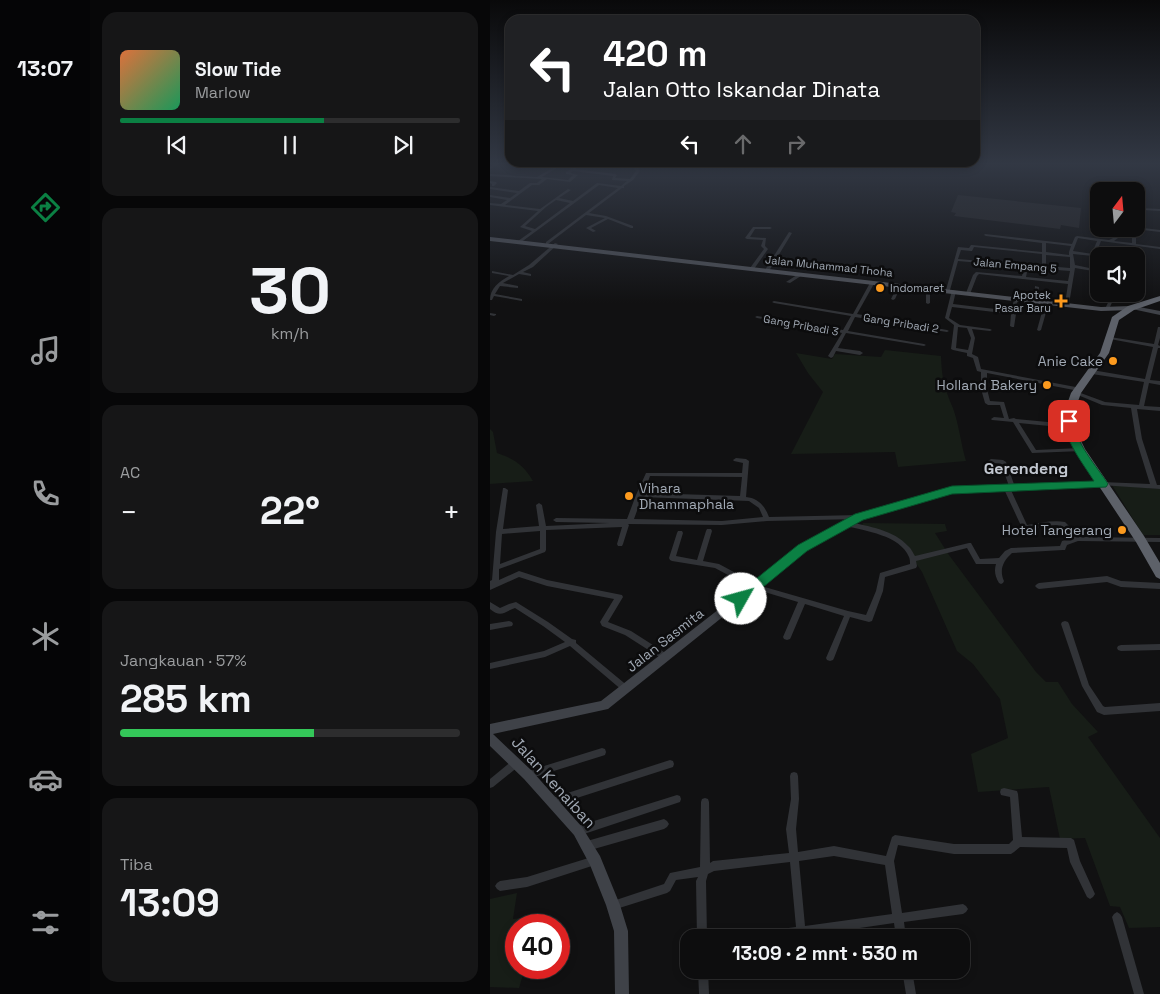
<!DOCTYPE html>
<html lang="id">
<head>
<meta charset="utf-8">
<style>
  :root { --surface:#0d0d0e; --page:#161617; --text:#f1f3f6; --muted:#9a9c9e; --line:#2d2d2e; --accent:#0b8043 }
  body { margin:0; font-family:"Space Grotesk",sans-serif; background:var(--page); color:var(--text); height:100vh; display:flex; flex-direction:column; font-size:19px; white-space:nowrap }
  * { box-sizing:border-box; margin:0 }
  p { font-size:16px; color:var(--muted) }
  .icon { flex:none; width:28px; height:28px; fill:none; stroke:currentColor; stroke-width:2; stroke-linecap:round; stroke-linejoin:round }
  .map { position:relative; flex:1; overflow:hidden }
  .sheet { display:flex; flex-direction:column; gap:12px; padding:12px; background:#070708; width:400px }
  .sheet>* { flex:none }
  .banner { position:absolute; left:15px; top:15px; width:475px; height:152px; border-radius:15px; box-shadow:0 2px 8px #0003,0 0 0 1px var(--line); background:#202124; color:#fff; overflow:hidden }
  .needle { width:32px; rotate:16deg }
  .controls { position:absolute; left:600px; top:182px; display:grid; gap:10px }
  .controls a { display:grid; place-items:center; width:55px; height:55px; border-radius:10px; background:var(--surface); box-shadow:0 2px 8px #0003,0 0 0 1px var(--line); font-size:25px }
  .speed { position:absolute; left:15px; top:914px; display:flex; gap:10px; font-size:25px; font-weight:700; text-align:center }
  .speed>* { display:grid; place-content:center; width:65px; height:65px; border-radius:50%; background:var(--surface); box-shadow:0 2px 8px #0003,0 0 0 1px var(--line); line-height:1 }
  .speed .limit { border:8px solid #d22; background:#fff; color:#111 }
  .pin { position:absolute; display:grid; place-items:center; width:42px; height:42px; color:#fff; margin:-21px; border-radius:10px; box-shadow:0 2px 8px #0006 }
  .me { position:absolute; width:55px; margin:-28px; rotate:52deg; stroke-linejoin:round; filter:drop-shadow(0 0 4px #0008) }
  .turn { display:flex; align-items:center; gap:18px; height:105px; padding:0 15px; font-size:22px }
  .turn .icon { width:65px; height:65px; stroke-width:2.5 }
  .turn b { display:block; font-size:35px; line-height:42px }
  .lanes { display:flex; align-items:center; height:48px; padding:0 15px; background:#0003; justify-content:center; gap:25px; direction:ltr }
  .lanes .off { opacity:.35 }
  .big { font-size:38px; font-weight:700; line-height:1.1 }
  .sheet .card { flex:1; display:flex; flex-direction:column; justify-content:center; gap:8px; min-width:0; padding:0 18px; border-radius:15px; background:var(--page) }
  .sheet .dial { align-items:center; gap:0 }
  .dial b { font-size:65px; line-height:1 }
  .song { display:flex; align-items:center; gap:15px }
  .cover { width:60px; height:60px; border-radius:8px; background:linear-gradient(135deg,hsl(20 70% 55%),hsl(150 70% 35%)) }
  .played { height:5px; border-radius:2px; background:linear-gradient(90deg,var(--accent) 60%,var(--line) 60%) }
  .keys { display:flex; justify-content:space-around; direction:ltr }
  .heat { display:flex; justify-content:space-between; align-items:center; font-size:28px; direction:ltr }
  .charge { height:8px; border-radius:4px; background:linear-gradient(90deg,#34c759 57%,var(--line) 0) }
  .trip { position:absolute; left:190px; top:929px; width:290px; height:50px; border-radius:15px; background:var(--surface); box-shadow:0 2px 8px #0003,0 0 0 1px var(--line); font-weight:700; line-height:50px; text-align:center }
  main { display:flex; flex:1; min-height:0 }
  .tab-bar { display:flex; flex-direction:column; width:90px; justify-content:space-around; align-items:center; background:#050506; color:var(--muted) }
  .tab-bar .icon { width:35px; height:35px }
  .tab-bar .on { color:var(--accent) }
  .tab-bar b { font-size:22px; color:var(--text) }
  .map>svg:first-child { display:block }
  .green { fill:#171d17 }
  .building { fill:#242426 }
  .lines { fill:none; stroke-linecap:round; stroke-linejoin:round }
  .street { fill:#313337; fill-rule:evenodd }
  .secondary { fill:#3f4248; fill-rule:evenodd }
  .primary { fill:#4d5057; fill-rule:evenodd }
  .highway { fill:#5d6169; fill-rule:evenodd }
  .route { fill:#0b8043; stroke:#07532c }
  .poi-dot { fill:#fc9a1e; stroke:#0c0c0d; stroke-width:2 }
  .labels { text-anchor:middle; stroke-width:5; stroke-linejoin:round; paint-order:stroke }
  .far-street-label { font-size:11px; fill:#a1a9b4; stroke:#0c0c0d }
  .far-poi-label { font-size:11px; fill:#a1a9b4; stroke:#0c0c0d; text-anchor:start }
  .poi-label { font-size:14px; fill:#a1a9b4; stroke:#0c0c0d; text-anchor:end }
  .street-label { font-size:14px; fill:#a1a9b4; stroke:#0c0c0d }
  .quarter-label { font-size:16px; font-weight:bold; fill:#c2c7d0; stroke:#0c0c0d }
  .near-street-label { font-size:16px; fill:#a1a9b4; stroke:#0c0c0d }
</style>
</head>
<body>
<main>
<nav class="tab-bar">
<b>13:07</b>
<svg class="icon on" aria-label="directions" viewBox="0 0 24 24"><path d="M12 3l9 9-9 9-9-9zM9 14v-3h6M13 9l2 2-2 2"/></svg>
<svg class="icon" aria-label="music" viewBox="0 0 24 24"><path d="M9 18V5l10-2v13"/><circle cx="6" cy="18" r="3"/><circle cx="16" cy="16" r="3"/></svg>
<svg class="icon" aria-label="phone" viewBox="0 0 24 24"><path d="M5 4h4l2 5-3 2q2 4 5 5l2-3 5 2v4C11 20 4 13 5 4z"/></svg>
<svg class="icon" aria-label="climate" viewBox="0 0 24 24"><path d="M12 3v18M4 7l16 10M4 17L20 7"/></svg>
<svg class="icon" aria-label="car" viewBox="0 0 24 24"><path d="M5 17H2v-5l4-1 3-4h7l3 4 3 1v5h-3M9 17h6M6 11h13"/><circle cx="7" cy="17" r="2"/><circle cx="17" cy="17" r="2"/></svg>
<svg class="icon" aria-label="filters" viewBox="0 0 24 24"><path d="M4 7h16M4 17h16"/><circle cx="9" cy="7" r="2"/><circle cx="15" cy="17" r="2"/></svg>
</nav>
<section class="sheet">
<div class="card">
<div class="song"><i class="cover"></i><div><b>Slow Tide</b><p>Marlow</p></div></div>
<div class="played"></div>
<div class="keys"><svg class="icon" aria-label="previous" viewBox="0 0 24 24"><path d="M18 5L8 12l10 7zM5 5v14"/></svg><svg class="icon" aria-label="pause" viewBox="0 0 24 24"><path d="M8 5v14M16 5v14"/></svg><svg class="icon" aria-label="next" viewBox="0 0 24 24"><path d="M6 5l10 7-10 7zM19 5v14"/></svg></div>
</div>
<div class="card dial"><b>30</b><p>km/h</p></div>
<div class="card"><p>AC</p>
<div class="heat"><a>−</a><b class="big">22°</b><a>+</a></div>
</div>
<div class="card"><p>Jangkauan · 57%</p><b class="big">285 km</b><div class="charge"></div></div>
<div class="card"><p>Tiba</p><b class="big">13:09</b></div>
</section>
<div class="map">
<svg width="670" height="994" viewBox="0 0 670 994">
  <rect width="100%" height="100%" fill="#111112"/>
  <g class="green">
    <path d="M 395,350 L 451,356 C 452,379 454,387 463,408 C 469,425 471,444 476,461 L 408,467 L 405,452 L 301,454 L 333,392 L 318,373 L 306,353 L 342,359 L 345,354 L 391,357 Z"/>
    <path d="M 0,429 L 3,432 L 7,453 C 23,458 34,465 43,481 L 0,484 Z"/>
    <polygon points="622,485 670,489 670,535 653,535"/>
    <polygon points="373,523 455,524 457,531 445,533 459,555 546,672 556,682 568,682 582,704 608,732 598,737 670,838 670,927 639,928 630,907 620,906 595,838 570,839 559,787 488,792 481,754 518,738 510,699 483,664 467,651 432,572 417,550 402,537 371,527"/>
    <polygon points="27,893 23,919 51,916 48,925 26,925 26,968 35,968 29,988 0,987 0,899"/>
  </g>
  <polygon class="building" points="468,195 591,208 589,228 571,225 570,229 464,216 466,213 461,212"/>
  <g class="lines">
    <g class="street">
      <polygon points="4,164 9,164 0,169 0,167"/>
      <path d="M 69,164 L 73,164 L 52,177 L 78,180 L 83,175 L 76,174 L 76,172 L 89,164 L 93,164 L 85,169 L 125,174 L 127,175 L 125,178 L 140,179 L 146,171 L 144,168 L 123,164 L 144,166 L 148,164 L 152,164 L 147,167 L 150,171 L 143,180 L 134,186 L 134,188 L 132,188 L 99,213 L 116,216 L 143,226 L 143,228 L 141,228 L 118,219 L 101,228 L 106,231 L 103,232 L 96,228 L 115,218 L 96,215 L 58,244 L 56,244 L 56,242 L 128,188 L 109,185 L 30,243 L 28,243 L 28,241 L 42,231 L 30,227 L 48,211 L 0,205 L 0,203 L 11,204 L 17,200 L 0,197 L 0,195 L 20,198 L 27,193 L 0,189 L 0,187 L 29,191 L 40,183 L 47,183 L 52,179 L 0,176 L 0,174 L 47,177 ZM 83,171 L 123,176 L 122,180 L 137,181 L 131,186 L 107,183 L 83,201 L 69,198 L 81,190 L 78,189 L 50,209 L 15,205 L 42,185 L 49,185 L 57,179 L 80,182 L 88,175 L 80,173 ZM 66,200 L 80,203 L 45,229 L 35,226 L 56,207 Z"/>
      <polygon points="0,181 6,182 7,183 4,186 2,186 2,184 0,183"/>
      <polygon points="650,208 670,209 670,211 653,210 655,215 652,217 653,228 670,230 670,232 645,229 646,229 646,227 649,227 648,217 651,215"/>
      <polygon points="263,227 280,227 282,228 280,229 265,229 260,237 276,238 275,246 278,249 264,269 262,269 260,268 274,249 271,246 273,240 257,239 255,238"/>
      <polygon points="299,232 302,233 279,271 275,271 275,270"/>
      <path d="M 495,234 L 582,244 L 585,237 L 587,236 L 619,240 L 627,236 L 644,236 L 646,237 L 646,244 L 670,247 L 670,249 L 611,241 L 607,251 L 605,252 L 603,251 L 607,241 L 588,238 L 583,251 L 603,254 L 605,255 L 603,256 L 583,254 L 585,265 L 609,270 L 609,272 L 585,268 L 579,304 L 577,305 L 575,304 L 578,284 L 489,274 L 487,276 L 480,294 L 476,293 L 483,275 L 486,272 L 532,276 L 533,272 L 537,267 L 468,261 L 460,290 L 456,291 L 456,290 L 468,247 L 479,248 L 481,245 L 482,245 L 552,252 L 552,243 L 496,236 L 494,235 ZM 628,238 L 642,238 L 642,243 L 624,241 ZM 556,243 L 581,246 L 579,252 L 579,255 L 556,252 ZM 484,247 L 552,254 L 552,266 L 543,265 L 541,264 L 539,265 L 468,259 L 471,250 L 481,251 L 482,251 ZM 556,255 L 580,257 L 580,268 L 556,266 ZM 541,268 L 580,271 L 578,281 L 536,277 L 537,272 Z"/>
      <path d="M 65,243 L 68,244 L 43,267 L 33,272 L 41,274 L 41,276 L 29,274 L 13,283 L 28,286 L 28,288 L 10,286 L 5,294 L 32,299 L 32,301 L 4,296 L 2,300 L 0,300 C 0,288 9,282 19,276 L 2,273 L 2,271 L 23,275 L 39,265 Z"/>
      <polygon points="617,255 624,255 626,256 616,256"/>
      <polygon points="310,273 314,274 300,283 296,282"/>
      <polygon points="381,281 385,282 367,314 457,330 459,331 457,332 365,317 358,331 434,344 436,345 434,346 356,333 348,348 370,351 373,353 370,355 346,351 343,357 341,358 338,356 352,333 267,318 265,317 267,316 353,330 361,316 284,303 282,302 284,301 363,314"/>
      <polygon points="403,283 407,283 411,286 405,299 403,300 401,299 407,287 403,285"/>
      <polygon points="545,286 549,287 548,301 546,302 544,301"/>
      <polygon points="436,287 440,288 440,303 438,304 436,303"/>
      <path d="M 462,290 L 466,291 L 463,304 L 522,311 L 524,298 L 528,297 L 526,312 L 527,313 L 526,314 L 524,327 L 522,327 L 520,326 L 521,314 L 462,307 L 459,318 L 470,325 L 500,329 L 502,330 L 500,331 L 482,329 L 485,338 L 482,354 L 488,357 L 491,369 L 591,388 L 592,389 L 589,391 L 497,373 L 497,389 L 500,401 L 514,402 L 519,419 L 524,418 L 526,419 L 579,424 L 582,426 L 579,428 L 529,423 L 546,450 L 590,448 L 593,450 L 592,451 L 542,453 L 523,422 L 502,420 L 501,419 L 504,417 L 514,418 L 510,405 L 498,405 L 495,403 L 491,389 L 491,372 L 487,371 L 483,358 L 477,356 L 477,353 L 463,350 L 461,349 L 464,325 L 455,318 ZM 468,327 L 477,328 L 481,338 L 478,350 L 466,348 Z"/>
      <polygon points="622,294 626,294 619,309 619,310 615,310 615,309"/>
      <polygon points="555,301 559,301 559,302 551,330 549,331 547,330"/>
      <polygon points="0,313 6,314 6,315 4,316 0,315"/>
      <polygon points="668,327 670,327 670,338 668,345 670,346 670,348 668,348 660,380 670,381 670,385 659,383 654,406 670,407 670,411 647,409 652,439 667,485 670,485 670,489 610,485 609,484 612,482 660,484 646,439 641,408 612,405 583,393 584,392 588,392 615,402 649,405 654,382 602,374 599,372 602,370 655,379 663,347 620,339 618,338 620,337 664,344"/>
      <path d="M 246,458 L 256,459 L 259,461 L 256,497 C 268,498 275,506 279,517 L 369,515 L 372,517 L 369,519 L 277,521 L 232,525 L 138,524 L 139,525 L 133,544 L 132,546 L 128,546 L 127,544 L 132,527 L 56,530 L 56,550 L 55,552 L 9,569 L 9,580 L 29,571 L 57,580 L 132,595 L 133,597 L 118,622 L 141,631 L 177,654 L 178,656 L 177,658 L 174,659 L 171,658 L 135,635 L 112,626 L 110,622 L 124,599 L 57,586 L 29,577 L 0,590 L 0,581 L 2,580 L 6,532 L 13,488 L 15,488 L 18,490 L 13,529 L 49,526 L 46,505 L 49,503 L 52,505 L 56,526 L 119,523 L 66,522 L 63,520 L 66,518 L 137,519 L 146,495 L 156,473 L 252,473 L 253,463 L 244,461 L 243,460 ZM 160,476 L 252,477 L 250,496 L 154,493 ZM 152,497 L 259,501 L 269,508 L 273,517 L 232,521 L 144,519 ZM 50,531 L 50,549 L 10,564 L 12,534 Z"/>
      <path d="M 501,459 L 513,460 L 516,462 L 525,487 L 522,489 L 520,488 L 537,525 C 550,523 563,520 575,522 L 590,537 L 670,538 L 670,542 L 588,541 L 577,545 L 575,550 L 573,550 L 522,553 C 513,561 509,570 514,581 L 513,583 L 511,584 L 509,583 C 505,576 504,571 506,564 L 486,564 L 477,548 L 426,561 L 427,566 L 426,568 L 395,577 L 393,591 L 382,621 L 379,622 L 360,617 L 344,658 L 343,660 L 340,661 L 337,660 L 336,658 L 354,616 L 315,604 L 301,637 L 300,639 L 297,640 L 294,639 L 293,637 L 308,602 L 264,589 L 225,568 L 182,561 L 180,560 L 179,558 L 187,533 L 188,531 L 192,531 L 193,533 L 186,556 L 207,560 L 216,531 L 217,529 L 221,529 L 222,531 L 213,561 L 229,564 L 268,585 L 358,611 L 376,615 L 386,591 L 390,573 L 420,564 C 420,562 420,559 419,557 C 410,535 375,531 356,526 L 355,524 L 356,522 L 358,522 C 378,526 404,530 418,546 C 421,548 423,553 425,556 L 479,543 L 481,543 L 490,559 L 509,558 L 515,551 L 521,548 L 570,546 L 572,541 L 583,538 L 571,526 L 565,525 L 535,530 L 533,530 L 513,487 L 516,485 L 519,486 L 511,464 L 499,462 L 498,461 Z"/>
      <polygon points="617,576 631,581 670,583 670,589 631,587 617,582 549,589 547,588 545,586 547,584 549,583"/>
      <path d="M 0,602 L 10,608 L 19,604 L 26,602 L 58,622 L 82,639 L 86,640 L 86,643 L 139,687 L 140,689 L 139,691 L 136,692 L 133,691 L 80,646 L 55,657 L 0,669 L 0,663 L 54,651 L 75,642 L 53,626 L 25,608 C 14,612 11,618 0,609 Z"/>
      <polygon points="19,621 22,622 23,624 22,626 0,630 0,624"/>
      <polygon points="575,621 578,622 579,624 599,685 613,706 615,707 670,703 670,711 614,715 607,712 592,686 571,624 572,622"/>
      <polygon points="670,644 670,650 631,651 628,650 627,648 628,646 631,645"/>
      <polygon points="112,748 115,749 116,752 115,755 112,756 38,779 35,778 34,775 35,772 38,771"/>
      <polygon points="26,759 29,760 30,763 29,766 3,787 0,788 0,779 23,760"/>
      <polygon points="180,760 183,761 184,764 183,767 180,768 62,806 59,805 58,802 59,799 62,798"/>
      <path d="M 304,772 L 307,773 L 308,776 L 309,799 L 306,829 L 308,852 L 344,846 L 396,856 L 402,837 L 405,835 L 464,844 L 519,844 L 523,840 L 520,797 L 511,795 L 510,792 L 511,789 L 514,788 L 527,791 L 528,794 L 532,837 L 581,838 L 584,840 L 590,861 L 605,894 L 603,897 L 600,899 L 597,897 L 580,862 L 577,848 L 530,847 L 524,852 L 521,854 L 464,854 L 408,845 L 404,861 L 412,913 L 473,904 L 476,906 L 478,909 L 476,912 L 473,914 L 414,922 L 416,938 L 406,938 L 404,923 L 301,938 L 256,938 L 257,934 L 261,933 L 306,927 L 300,862 L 224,871 L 218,874 L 216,881 L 217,938 L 207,938 L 206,881 L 208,877 L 186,880 L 180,891 L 177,893 L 123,910 L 120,908 L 118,905 L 120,902 L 174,884 L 180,873 L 210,867 L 211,802 L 212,799 L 215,798 L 218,799 L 219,802 L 220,863 L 223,861 L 299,853 L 296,829 L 301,799 L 300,776 L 301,773 ZM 344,856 L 395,865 L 402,914 L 315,926 L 309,861 Z"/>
      <polygon points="187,795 190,796 191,799 190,802 88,836 85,834 83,831 85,828 88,826"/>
      <polygon points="174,819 177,821 179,824 177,827 174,829 97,851 94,849 92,846 94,843 97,841"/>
      <polygon points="105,856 108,858 110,861 108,864 37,887 10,891 7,889 5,886 7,883 10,881 37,877"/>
      <polygon points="627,912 630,914 632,917 654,994 644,994 622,917 624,914"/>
      <polygon points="208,970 218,970 219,994 209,994"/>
      <polygon points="412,970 422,970 426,994 416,994"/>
    </g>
    <g class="secondary">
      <polygon points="644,306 670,311 670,315 642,309 642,307"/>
      <polygon points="612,481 616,484 615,486 462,493 372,519 316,550 118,709 3,734 42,771 92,827 110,856 130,905 138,931 139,994 125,994 124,931 116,905 100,865 84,835 34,779 0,746 0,724 111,701 310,546 366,515 462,487"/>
    </g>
    <polygon class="primary" points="0,237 611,307 641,306 645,308 641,310 611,311 0,241"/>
    <polygon class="highway" points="670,296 670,301 644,310 629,320 619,353 591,393 586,407 584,426 595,449 654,536 670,563 670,579 666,577 646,542 585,450 574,426 576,407 581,393 610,353 622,317 638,306"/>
  </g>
  <linearGradient id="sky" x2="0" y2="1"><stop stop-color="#09090a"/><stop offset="0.54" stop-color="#323844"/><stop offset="1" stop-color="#323844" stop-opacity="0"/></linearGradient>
  <rect width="670" height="303" fill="url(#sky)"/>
  <path class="route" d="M 579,418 L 584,421 C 583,440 608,468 618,484 L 616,487 L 462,494 L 373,520 L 317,551 L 255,602 L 246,602 L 244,599 L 246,595 L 308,545 L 365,514 L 462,486 L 604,481 C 596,468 569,433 576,419 Z"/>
  <g class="poi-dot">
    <circle cx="390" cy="288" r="5"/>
    <path d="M568.5 293.5h5v5h5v5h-5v5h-5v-5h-5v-5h5z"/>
    <circle cx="623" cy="361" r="5"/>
    <circle cx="557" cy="385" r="5"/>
    <circle cx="139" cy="496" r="5"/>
    <circle cx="632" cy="530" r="5"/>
  </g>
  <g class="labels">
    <g class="far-street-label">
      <text transform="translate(525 265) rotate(5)" y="4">Jalan Empang 5</text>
      <text transform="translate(339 266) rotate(6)" y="4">Jalan Muhammad Thoha</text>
      <text transform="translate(411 323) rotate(9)" y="4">Gang Pribadi 2</text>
      <text transform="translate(311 325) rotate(10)" y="4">Gang Pribadi 3</text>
    </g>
    <g class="far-poi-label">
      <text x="400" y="292">Indomaret</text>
      <text x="561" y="299" text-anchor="end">Apotek<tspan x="561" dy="13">Pasar Baru</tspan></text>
    </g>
    <g class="poi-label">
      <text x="613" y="366">Anie Cake</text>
      <text x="547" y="390">Holland Bakery</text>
      <text x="149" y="493" text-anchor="start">Vihara<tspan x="149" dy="16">Dhammaphala</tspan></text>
      <text x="622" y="535">Hotel Tangerang</text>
    </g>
    <g class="street-label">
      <text transform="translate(175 640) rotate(-38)" y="5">Jalan Sasmita</text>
    </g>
    <g class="quarter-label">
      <text x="536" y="474">Gerendeng</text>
    </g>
    <g class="near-street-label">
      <text transform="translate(64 782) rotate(48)" y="6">Jalan Kenaiban</text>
    </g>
  </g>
</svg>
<div class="controls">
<a><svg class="needle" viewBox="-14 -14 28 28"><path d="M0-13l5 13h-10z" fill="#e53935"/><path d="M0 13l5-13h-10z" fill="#9a9c9e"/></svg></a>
<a><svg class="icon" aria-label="sound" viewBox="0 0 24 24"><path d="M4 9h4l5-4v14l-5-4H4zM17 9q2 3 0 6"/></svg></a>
</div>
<div class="speed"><div class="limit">40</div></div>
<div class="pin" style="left:579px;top:421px;background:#d93025"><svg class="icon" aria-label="arrive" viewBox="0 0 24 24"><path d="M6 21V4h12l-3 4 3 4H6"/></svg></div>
<svg class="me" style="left:251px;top:599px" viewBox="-20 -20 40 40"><circle r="19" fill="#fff"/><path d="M0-13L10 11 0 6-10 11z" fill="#0b8043"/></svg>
<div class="trip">13:09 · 2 mnt · 530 m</div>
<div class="banner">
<div class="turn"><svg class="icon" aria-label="left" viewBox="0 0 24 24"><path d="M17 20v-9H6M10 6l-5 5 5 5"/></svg><div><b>420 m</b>Jalan Otto Iskandar Dinata</div></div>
<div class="lanes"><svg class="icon" aria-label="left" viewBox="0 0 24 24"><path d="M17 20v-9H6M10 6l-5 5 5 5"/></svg><svg class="icon off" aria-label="ahead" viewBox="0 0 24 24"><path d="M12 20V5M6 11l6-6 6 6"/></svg><svg class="icon off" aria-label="right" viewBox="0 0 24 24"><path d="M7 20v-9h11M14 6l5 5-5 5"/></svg></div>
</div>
</div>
</main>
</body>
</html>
